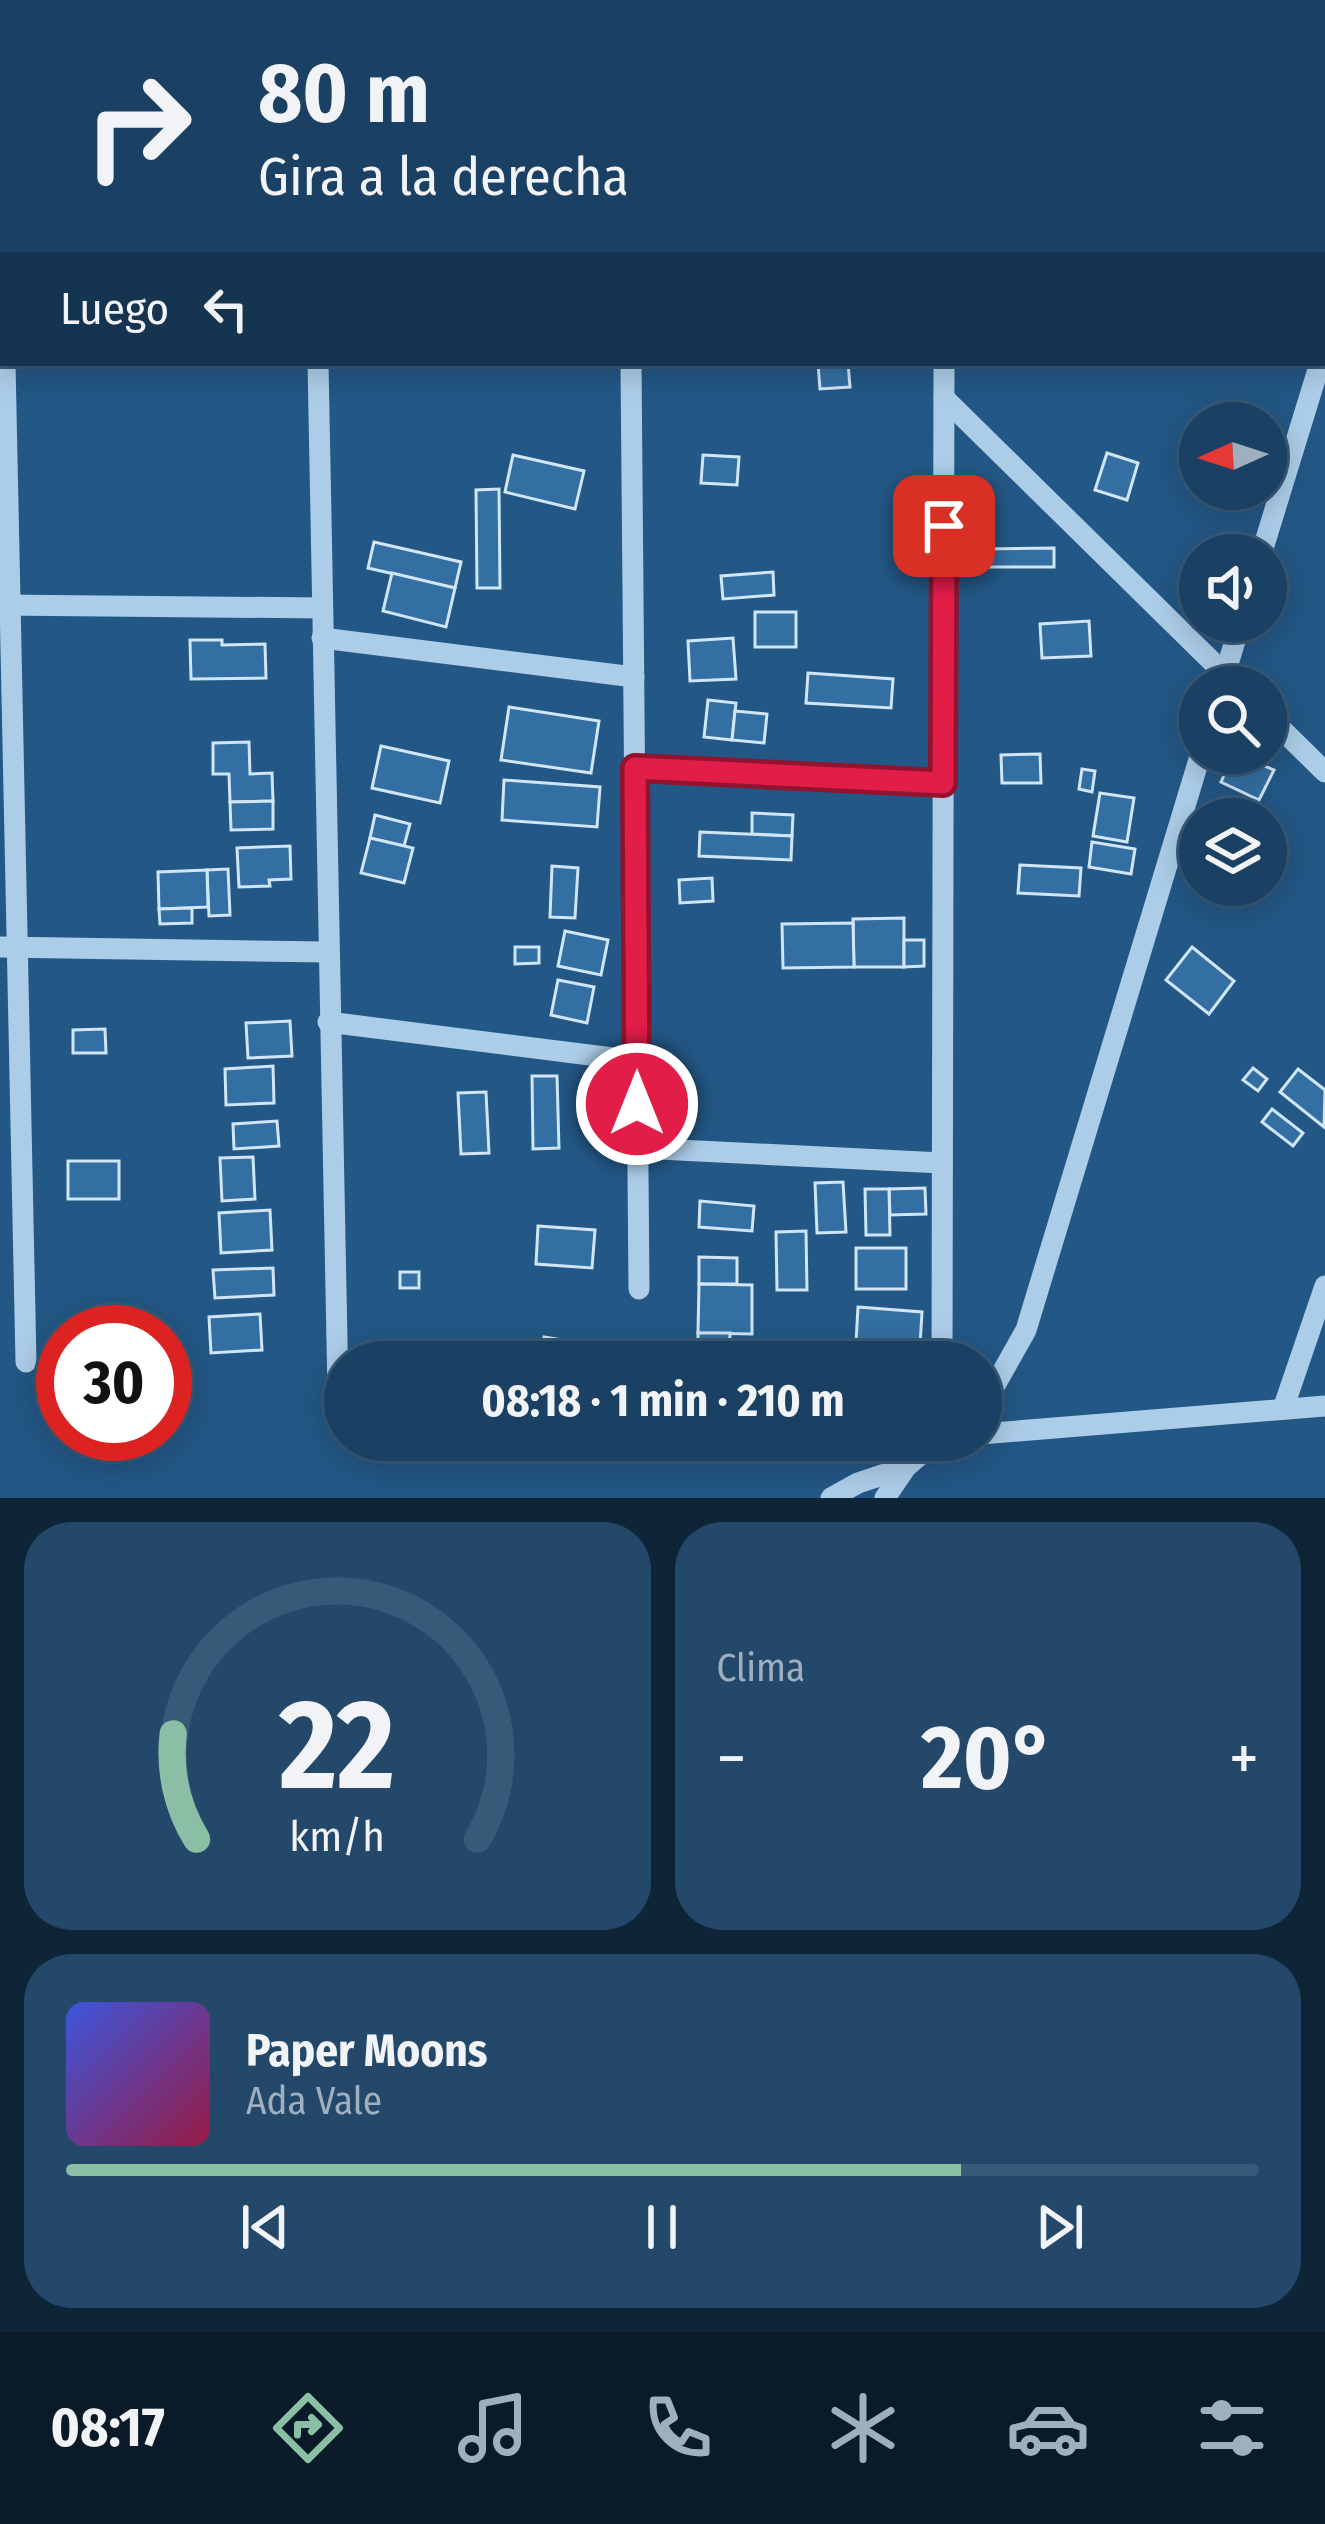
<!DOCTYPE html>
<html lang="es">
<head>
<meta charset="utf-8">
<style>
  :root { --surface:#1a4164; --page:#23486a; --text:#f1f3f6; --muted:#9fafbf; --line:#385a78; --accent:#8abfa5 }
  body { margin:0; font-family:"Fira Sans Condensed",sans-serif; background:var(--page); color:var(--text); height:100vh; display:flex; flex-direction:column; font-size:45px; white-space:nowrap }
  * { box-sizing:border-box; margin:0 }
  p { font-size:39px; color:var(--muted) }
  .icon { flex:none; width:66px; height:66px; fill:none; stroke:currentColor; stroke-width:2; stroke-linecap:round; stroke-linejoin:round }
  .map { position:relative; height:1498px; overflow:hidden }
  .sheet { display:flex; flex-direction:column; gap:24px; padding:24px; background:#0e2437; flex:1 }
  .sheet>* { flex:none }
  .banner { position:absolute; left:0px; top:0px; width:1326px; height:366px; box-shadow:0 6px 30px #0003,0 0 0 3px var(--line); background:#1a4164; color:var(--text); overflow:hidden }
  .needle { width:78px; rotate:267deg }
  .buttons { position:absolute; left:1179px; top:402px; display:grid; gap:24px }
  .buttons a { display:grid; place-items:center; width:108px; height:108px; border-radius:50%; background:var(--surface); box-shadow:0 6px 30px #0003,0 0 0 3px var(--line); font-size:60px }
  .speed { position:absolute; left:36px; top:1305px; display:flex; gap:24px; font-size:60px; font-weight:700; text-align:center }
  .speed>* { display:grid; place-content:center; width:156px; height:156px; border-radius:50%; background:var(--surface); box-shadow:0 6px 30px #0003,0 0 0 3px var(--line); line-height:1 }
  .speed .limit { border:18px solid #d22; background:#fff; color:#111 }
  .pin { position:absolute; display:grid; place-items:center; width:102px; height:102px; color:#fff; margin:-51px; border-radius:24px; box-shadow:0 6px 18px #0006 }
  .me { position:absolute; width:132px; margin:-66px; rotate:0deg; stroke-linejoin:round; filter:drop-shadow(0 0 9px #0008) }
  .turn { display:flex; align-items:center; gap:42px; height:252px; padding:0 60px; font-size:54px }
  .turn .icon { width:156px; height:156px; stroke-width:2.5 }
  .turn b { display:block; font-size:84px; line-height:102px }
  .then { display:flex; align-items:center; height:114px; padding:0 60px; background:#0003; gap:24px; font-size:45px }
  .big { font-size:90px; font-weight:700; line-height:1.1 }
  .sheet .tile { flex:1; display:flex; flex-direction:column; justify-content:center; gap:18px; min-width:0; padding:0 42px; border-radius:48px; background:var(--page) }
  .sheet .dial { align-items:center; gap:0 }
  .dial svg { height:312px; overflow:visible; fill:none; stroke:var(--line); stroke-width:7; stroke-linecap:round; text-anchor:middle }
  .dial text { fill:var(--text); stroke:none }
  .song { display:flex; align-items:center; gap:36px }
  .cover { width:144px; height:144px; border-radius:18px; background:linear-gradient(135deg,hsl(230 70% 55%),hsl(340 70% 35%)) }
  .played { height:12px; border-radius:6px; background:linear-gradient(90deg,var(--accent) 75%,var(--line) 75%) }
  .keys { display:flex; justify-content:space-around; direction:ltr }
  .heat { display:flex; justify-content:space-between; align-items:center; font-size:66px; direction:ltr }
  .sheet .tiles { flex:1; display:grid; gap:24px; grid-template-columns:1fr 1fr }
  .tile:last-child { grid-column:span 2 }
  .trip { position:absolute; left:324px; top:1341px; width:678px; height:120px; border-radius:60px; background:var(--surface); box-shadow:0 6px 30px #0003,0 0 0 3px var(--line); font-weight:700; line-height:120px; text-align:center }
  .dock { display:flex; height:192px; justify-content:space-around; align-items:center; background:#0a1a28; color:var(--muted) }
  .dock .icon { width:84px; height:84px }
  .dock .selected { color:var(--accent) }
  .dock b { font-size:54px; color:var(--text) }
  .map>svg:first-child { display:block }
  .green { fill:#2d6a9c }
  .building { fill:#336fa2; stroke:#d0e5f6; stroke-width:3 }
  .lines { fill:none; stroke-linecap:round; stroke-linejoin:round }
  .minor { stroke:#accde8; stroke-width:21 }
  .route-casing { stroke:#92132f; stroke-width:30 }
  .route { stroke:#e11d48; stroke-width:21 }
</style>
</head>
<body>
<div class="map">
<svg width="1325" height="1498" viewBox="0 0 1325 1498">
  <rect width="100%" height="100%" fill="#235785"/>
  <g class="green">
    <polygon points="1221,0 1223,3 1039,1 1039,0"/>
    <polygon points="1231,0 1325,0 1323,205 1323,3 1224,3"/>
  </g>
  <g class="building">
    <polygon points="818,363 848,363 850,387 820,389"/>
    <polygon points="1107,453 1138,463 1127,500 1095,490"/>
    <polygon points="513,455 584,471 575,509 505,492"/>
    <polygon points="703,455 739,457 737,485 701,483"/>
    <polygon points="499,489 500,588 477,588 476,490"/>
    <polygon points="374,542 461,562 455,588 368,568"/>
    <polygon points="1054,548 1054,567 984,567 984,549"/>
    <polygon points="773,572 774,595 723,599 721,576"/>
    <polygon points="392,573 455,588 446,627 383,611"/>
    <rect x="755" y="612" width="41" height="35"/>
    <polygon points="1089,621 1091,656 1042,658 1040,624"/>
    <polygon points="733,638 736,679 690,681 688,641"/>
    <polygon points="190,640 222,640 222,645 265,644 266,678 191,679"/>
    <polygon points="808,673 893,679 891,708 806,703"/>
    <polygon points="708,700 736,703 732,740 704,737"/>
    <polygon points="509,707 599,721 591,773 501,760"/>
    <polygon points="735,711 767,714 764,743 732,740"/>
    <polygon points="249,742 250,774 272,773 273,801 230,802 229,774 213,774 213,743"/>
    <polygon points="381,746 449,761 440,803 372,788"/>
    <polygon points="1234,753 1274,770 1259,800 1221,782"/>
    <polygon points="1040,754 1041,783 1002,783 1001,755"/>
    <polygon points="1082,769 1095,771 1092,792 1079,789"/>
    <polygon points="504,780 600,787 597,827 502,820"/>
    <polygon points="1100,793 1134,798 1127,842 1093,836"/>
    <polygon points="273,801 273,829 231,830 230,802"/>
    <polygon points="752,813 793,815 792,836 752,834"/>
    <polygon points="375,815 410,824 404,846 370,838"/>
    <polygon points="700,832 792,836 791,860 699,856"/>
    <polygon points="370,838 413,848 404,883 361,873"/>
    <polygon points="1092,842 1135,849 1131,874 1089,867"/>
    <polygon points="290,846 291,879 269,880 270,886 239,887 237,848"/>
    <polygon points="1020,865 1081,868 1079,896 1018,893"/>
    <polygon points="552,866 578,868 575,918 550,917"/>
    <polygon points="228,869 230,915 209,916 207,870"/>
    <polygon points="207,870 208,907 159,909 158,872"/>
    <polygon points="712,878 713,901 680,903 679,880"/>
    <polygon points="192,908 192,923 160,924 159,909"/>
    <polygon points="904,918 904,967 854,967 853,919"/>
    <polygon points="853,923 854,967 783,968 782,924"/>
    <polygon points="565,931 608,940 601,975 558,966"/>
    <polygon points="904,940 924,940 924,966 904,967"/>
    <polygon points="515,947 539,947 539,963 515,964"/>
    <polygon points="1192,947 1234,981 1209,1014 1166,980"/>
    <polygon points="558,980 594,987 587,1023 551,1015"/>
    <polygon points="290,1021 292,1056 248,1058 246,1023"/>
    <polygon points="105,1029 106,1053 73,1053 73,1030"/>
    <polygon points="273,1066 274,1103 226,1105 225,1069"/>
    <polygon points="1253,1068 1267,1079 1258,1091 1243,1080"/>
    <polygon points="1298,1069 1325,1090 1324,1127 1280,1092"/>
    <polygon points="532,1076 557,1076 559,1148 533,1149"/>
    <polygon points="486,1092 489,1153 461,1154 458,1093"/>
    <polygon points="1272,1109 1303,1133 1293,1146 1262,1122"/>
    <polygon points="277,1121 279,1146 234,1149 233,1124"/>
    <polygon points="253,1157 255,1199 222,1201 220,1158"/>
    <rect x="68" y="1161" width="51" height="38"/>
    <polygon points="843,1182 846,1232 817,1233 815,1183"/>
    <polygon points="925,1188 926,1214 890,1215 889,1189"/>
    <polygon points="865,1189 889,1189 890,1235 866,1235"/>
    <polygon points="700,1201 754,1206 752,1231 699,1227"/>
    <polygon points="270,1210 272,1250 221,1253 219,1213"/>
    <polygon points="538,1226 595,1230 592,1268 536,1264"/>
    <polygon points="806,1231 807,1290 777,1290 776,1232"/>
    <rect x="856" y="1248" width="50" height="41"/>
    <polygon points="699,1257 737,1258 737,1284 699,1284"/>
    <polygon points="273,1268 274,1295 215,1298 213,1270"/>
    <rect x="400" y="1272" width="19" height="16"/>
    <polygon points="699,1284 752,1285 752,1334 698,1333"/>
    <polygon points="858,1307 922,1312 920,1346 856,1342"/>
    <polygon points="260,1314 262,1350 211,1353 209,1317"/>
    <polygon points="698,1333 730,1333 729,1362 698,1362"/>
    <polygon points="544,1337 587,1344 584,1362 541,1359"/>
    <polygon points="856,1342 884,1344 883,1362 855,1362"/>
    <polygon points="884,1344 920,1346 919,1362 883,1362"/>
    <polygon points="705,1440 784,1440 785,1449 706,1454"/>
  </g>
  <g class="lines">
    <g class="minor">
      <polyline points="2,0 3,262"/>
      <polyline points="313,0 313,3"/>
      <polyline points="629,0 629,3"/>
      <polyline points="958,0 962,3"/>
      <polyline points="1323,327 1325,329"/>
      <polyline points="5,363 26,1362"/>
      <polyline points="318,363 338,1394"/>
      <polyline points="631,363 639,1289"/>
      <polyline points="944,398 1238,687"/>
      <polyline points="1261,555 1320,363"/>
      <polyline points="0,605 322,608"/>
      <polyline points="322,638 634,677"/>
      <polyline points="1222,684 1241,621"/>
      <polyline points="1266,714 1325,772"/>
      <polyline points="635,768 943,783"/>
      <polyline points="0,947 327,952"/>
      <polyline points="328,1022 637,1061"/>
      <polyline points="638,1148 942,1163"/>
      <polyline points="942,1362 944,363"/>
      <polyline points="1283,1409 1325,1286"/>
      <polyline points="981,1410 1026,1330 1201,753"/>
      <polyline points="981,1434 1325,1406"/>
      <polyline points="831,1498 858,1483 906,1467"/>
      <polyline points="885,1498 906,1467 938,1440"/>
    </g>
  </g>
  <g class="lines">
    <defs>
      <polyline id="route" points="637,1104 635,768 943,783 944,526"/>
    </defs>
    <use href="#route" class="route-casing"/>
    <use href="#route" class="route"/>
  </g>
</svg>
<div class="buttons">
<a><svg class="needle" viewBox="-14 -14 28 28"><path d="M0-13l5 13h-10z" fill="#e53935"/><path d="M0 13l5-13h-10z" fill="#9fafbf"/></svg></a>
<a><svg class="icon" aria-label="sound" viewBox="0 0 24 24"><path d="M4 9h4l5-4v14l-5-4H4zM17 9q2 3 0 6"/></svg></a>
<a><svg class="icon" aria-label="search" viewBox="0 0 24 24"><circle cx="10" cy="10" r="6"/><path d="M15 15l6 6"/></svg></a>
<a><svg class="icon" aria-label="layers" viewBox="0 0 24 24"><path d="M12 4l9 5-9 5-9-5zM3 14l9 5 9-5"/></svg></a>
</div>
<div class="speed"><div class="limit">30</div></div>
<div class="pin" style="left:944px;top:526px;background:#d93025"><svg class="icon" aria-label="arrive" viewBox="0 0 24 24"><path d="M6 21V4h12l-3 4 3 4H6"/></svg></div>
<svg class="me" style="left:637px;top:1104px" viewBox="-20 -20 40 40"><circle r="17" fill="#e11d48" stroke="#fff" stroke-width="3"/><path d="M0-11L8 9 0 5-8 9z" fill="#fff"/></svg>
<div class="trip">08:18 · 1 min · 210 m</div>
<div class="banner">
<div class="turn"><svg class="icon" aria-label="right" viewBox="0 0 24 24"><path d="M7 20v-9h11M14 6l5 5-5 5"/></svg><div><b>80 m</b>Gira a la derecha</div></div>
<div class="then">Luego<svg class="icon" aria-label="left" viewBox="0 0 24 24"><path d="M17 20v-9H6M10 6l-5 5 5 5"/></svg></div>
</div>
</div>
<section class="sheet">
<div class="tiles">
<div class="tile dial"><svg viewBox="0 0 100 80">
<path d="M14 69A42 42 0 1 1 86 69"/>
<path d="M14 69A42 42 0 0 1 8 42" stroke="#8abfa5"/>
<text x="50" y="56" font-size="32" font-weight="700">22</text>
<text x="50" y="72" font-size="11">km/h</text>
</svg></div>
<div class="tile"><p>Clima</p>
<div class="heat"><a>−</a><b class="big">20°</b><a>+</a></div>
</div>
<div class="tile">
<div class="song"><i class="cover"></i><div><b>Paper Moons</b><p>Ada Vale</p></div></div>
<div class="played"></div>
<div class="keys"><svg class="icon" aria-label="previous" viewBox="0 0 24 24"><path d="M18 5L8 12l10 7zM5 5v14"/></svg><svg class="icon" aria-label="pause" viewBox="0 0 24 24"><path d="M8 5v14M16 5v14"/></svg><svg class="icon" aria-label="next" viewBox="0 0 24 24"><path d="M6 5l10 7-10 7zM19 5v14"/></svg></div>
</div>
</div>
</section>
<nav class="dock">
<b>08:17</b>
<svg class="icon selected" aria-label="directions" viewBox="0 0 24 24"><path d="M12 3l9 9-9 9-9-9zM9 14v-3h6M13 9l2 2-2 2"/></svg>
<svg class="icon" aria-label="music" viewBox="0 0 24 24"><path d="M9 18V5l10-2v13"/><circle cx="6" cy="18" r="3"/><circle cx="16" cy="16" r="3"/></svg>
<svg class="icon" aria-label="phone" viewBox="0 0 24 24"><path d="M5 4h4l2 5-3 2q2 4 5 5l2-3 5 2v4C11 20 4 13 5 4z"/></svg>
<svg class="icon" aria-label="climate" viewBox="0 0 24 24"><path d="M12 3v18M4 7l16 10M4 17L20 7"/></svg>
<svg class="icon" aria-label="car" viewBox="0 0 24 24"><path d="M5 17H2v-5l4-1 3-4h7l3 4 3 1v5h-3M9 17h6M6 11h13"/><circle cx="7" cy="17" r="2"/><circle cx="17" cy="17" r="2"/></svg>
<svg class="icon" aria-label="filters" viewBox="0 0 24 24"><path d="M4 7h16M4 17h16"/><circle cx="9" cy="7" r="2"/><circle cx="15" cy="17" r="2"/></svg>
</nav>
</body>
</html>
